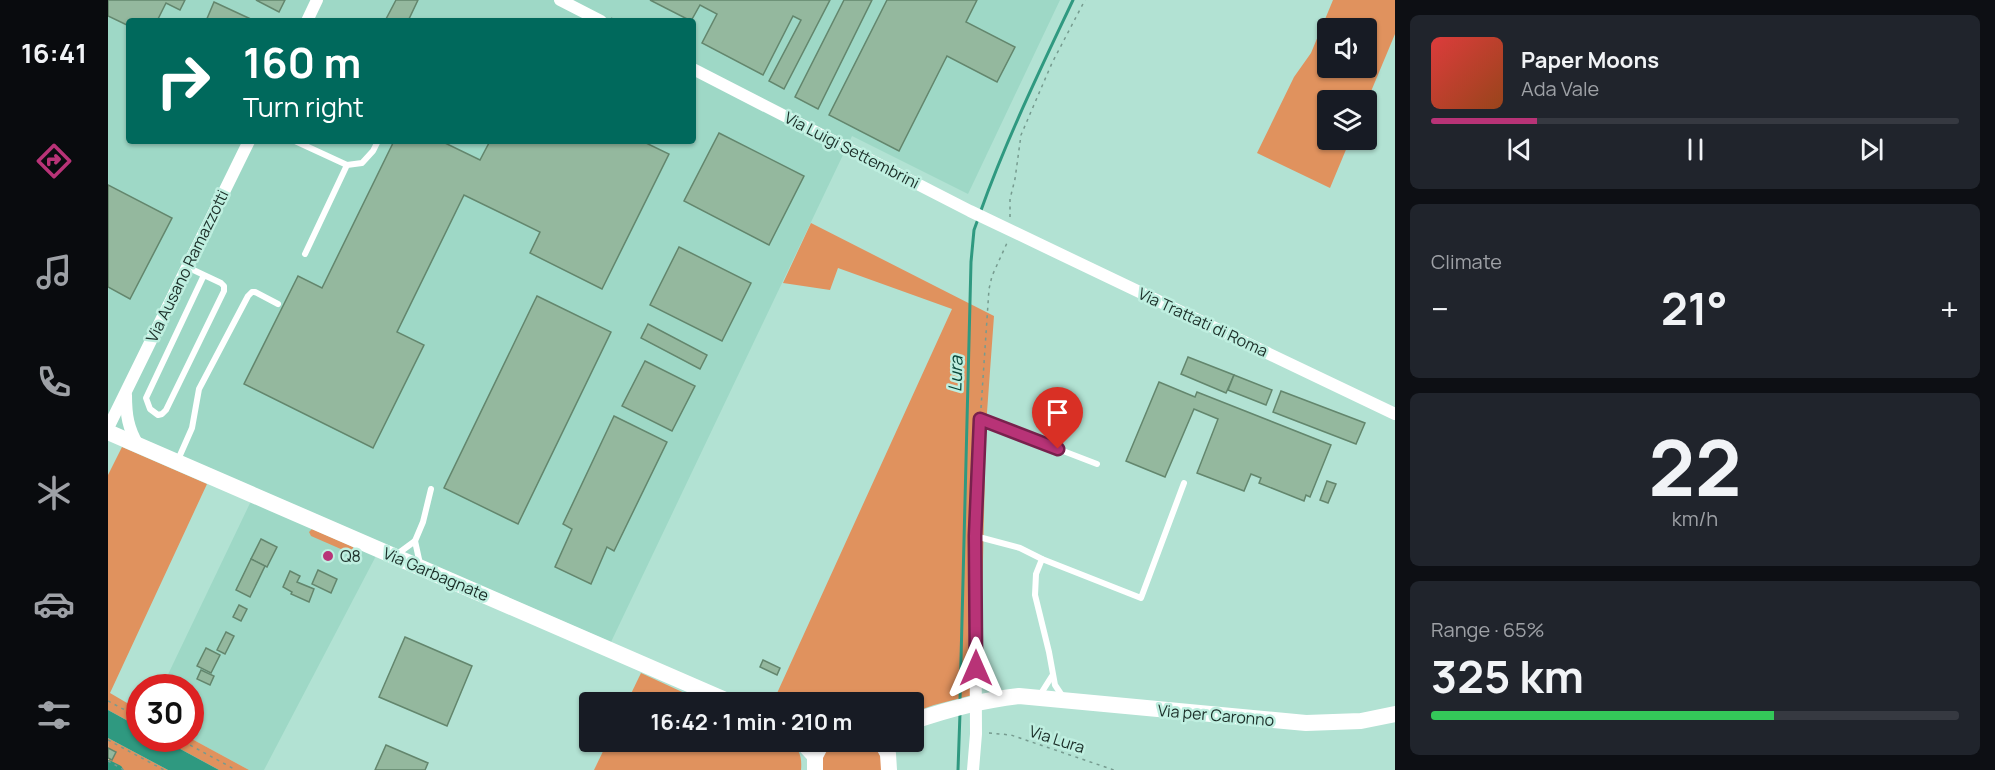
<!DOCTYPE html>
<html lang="en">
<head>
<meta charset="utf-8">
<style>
  :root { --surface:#171b24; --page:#20242c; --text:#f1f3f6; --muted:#9ea1a6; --line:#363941; --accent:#b83377 }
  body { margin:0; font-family:Manrope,sans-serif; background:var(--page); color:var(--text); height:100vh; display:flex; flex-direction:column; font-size:22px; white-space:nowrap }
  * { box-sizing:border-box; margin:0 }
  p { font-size:20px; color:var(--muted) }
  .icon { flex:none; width:33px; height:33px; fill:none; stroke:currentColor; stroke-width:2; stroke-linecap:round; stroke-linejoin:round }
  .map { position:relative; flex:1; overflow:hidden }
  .sheet { display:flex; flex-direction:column; gap:15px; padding:15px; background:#0d0f14; width:600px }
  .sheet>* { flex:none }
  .top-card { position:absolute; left:18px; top:18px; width:570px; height:126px; border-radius:6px; box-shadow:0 2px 4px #0004; background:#00695c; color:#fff; overflow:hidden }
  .tools { position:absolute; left:1209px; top:18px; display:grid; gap:12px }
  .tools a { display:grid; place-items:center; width:60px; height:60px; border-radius:6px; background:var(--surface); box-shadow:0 2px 4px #0004; font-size:30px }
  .speed { position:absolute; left:18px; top:674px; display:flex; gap:12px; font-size:30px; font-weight:700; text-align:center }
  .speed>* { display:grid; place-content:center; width:78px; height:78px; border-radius:50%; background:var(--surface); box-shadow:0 2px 4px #0004; line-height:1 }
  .speed .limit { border:9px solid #d22; background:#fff; color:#111 }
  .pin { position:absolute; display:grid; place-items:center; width:51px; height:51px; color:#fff; margin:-62px -26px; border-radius:50% 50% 50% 0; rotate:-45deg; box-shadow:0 0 6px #0007 }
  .pin .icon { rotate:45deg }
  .me { position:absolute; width:66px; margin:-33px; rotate:0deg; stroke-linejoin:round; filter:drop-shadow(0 0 4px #0008) }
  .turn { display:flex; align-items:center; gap:21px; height:126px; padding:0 18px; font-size:27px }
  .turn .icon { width:78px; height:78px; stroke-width:2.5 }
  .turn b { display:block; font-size:42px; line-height:51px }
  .big { font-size:45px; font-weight:700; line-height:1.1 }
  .sheet .card { flex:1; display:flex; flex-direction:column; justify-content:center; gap:9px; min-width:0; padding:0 21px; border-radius:9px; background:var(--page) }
  .sheet .dial { align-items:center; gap:0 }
  .dial b { font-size:78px; line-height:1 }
  .song { display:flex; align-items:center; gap:18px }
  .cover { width:72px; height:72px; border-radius:9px; background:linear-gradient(135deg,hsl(0 70% 55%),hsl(20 70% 35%)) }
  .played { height:6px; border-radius:3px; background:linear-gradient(90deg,var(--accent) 20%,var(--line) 20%) }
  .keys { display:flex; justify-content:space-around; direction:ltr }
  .heat { display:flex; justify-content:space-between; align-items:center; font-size:33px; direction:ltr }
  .charge { height:9px; border-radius:4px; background:linear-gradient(90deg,#34c759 65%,var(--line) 0) }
  .trip { position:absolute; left:471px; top:692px; width:345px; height:60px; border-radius:6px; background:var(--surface); box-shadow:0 2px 4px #0004; font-weight:700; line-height:60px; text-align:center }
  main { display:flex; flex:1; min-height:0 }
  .menu { display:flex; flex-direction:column; width:108px; justify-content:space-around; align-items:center; background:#090b0e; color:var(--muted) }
  .menu .icon { width:42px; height:42px }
  .menu .active { color:var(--accent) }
  .menu b { font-size:27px; color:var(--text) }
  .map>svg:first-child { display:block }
  .built { fill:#9ed8c6; fill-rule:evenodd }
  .green { fill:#e0925e; fill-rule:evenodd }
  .water { fill:#2f9980 }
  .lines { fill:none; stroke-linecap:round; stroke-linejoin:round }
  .stream { stroke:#2f9980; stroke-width:3 }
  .canal { stroke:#2f9980; stroke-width:10 }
  .building { fill:#94b89e; stroke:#63866d; stroke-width:1.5 }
  .path { stroke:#769b8f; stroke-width:1.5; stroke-dasharray:3 4.5; stroke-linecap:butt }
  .lane { stroke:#fff; stroke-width:6 }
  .street { stroke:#fff; stroke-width:12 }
  .secondary { stroke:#fff; stroke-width:16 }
  .route-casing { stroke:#78214d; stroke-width:15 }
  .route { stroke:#b83377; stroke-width:10 }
  .poi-dot { fill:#b83377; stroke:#bfefe0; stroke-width:2 }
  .labels { text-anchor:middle; stroke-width:5; stroke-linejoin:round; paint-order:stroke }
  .street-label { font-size:16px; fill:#1b2e28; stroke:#bfefe0 }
  .poi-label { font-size:16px; fill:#1b2e28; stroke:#bfefe0; text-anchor:start }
  .water-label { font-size:18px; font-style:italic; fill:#0a473a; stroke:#bfefe0 }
</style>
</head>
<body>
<main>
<nav class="menu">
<b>16:41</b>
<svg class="icon active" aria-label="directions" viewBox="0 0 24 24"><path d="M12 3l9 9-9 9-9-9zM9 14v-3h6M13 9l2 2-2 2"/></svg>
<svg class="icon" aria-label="music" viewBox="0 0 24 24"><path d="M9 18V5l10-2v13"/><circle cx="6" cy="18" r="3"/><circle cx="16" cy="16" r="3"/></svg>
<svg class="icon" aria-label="phone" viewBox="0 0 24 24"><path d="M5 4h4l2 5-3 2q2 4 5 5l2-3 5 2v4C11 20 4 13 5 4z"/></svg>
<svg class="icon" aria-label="climate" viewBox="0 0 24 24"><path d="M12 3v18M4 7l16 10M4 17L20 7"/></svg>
<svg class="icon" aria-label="car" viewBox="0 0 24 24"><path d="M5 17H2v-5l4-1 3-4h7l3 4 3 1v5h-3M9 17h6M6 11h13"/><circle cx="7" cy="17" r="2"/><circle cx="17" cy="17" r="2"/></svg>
<svg class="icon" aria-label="filters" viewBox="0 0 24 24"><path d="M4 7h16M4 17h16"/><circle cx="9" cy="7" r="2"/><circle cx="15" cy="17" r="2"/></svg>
</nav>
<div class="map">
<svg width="1287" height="770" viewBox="0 0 1287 770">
  <rect width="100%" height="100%" fill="#b2e2d3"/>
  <g class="built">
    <path d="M 0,0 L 952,0 L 860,194 L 744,136 L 503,642 L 0,424 ZM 21,21 L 585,21 L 585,141 L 21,141 Z"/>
    <polygon points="144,499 269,554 156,770 141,770 82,738 82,687 54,687"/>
  </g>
  <g class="green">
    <path d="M 1225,0 L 1287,0 L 1287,34 L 1259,101 L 1220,100 L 1220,140 L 1242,140 L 1222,188 L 1149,153 L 1186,77 L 1203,53 ZM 1258,28 L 1258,68 L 1220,68 L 1220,28 Z"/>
    <polygon points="703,223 886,316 878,426 872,693 826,705 806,712 806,702 665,702 844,309 730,268 722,290 675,283"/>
    <polygon points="14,447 99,484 2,693 31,710 31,727 0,710 0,475"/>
    <polygon points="204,529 245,547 245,552 242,553 203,536 201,532"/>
    <polygon points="533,673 596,702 519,702"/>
    <polygon points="0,738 60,770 1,770"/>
    <polygon points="52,738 82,738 141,770 111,770"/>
    <path d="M 500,741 L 681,741 C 692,748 694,758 693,770 L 486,770 Z"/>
    <polygon points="725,741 764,741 771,750 775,770 714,770 715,755"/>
  </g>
  <polygon class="water" points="0,710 31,727 32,738 52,738 111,770 60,770 0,738"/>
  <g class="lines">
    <g class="stream">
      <path d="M 872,213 C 898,140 932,70 965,0"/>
      <polyline points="852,700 863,262 866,230 870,219"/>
      <polyline points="850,770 852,713"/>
    </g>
    <polyline class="canal" points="0,765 10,770"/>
  </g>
  <g class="building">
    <polygon points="0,0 77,0 72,10 58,3 49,21 21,21 21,26 0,16"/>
    <polygon points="148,0 177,0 171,12"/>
    <polygon points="288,0 310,0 300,21 277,21"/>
    <polygon points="542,0 722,0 676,89 661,81 693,20 685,16 655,75 594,43 609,14 592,5 583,21"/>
    <polygon points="736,0 764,0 710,109 687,97"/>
    <polygon points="779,0 869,0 858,22 907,47 889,82 839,56 791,151 721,115"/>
    <polygon points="106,2 147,21 98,21"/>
    <polygon points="611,133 696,176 661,245 576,201"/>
    <polygon points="286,141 333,141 372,160 382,141 534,141 561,154 494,289 422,253 432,232 356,195 289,332 316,345 265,448 136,384 190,276 214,288"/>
    <polygon points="0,185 64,218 22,299 0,287"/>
    <polygon points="571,247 643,283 614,341 542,305"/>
    <polygon points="429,296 503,332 410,524 336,488"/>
    <polygon points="540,324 599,355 592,369 533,338"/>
    <polygon points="1080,357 1126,375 1118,393 1073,374"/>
    <polygon points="537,361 587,386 564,431 514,406"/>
    <polygon points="1126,375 1164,390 1158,405 1120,390"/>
    <polygon points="1051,382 1087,397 1089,392 1223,445 1202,497 1198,495 1196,501 1151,483 1153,478 1143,474 1136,491 1089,473 1110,419 1086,409 1057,477 1018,461"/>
    <polygon points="1173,391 1257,423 1248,444 1165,412"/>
    <polygon points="506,416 559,442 506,551 499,547 483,584 447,567 464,529 455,524"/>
    <polygon points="1219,481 1228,484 1220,503 1212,500"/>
    <polygon points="153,539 169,547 159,567 143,559"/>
    <polygon points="143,559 157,566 142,597 128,590"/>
    <polygon points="210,570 229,579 223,593 204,584"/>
    <polygon points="182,571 192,576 189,582 206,589 201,602 183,594 184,592 175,587"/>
    <polygon points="131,605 139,609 133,621 125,617"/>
    <polygon points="118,632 126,636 117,654 109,650"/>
    <polygon points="297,637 364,666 339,726 271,697"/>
    <polygon points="98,648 112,655 103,673 89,666"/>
    <polygon points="655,660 672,668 669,675 652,667"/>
    <polygon points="93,670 106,676 102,685 89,679"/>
    <polygon points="278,745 320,763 317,770 267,770"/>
    <polygon points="0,748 8,752 4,760 0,758"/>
  </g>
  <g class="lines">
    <g class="path">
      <polyline points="503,18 509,21"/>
      <polyline points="902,217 902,199 907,179 913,135 944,63 977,0"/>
      <polyline points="873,408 881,289 884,276 899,243"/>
      <polyline points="0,701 32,718"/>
      <polyline points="881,733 903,735 1006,770"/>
      <polyline points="69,738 128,770"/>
      <polyline points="0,740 56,770"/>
      <polyline points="0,761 16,770"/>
    </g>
    <g class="lane">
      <polyline points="187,141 239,165 254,163 265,151 270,141"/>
      <polyline points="197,254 239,165"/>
      <polyline points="79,267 113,283 116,286 116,291 58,410 54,414 50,415 42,409 38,398 96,275"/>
      <polyline points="872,419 989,464"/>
      <polyline points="69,462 84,428 91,389 140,296 144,292 147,292 170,304"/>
      <polyline points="867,536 912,548 934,559 1033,598 1076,483"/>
      <polyline points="307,541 312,564"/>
      <polyline points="288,555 307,541 315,522 323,489"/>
      <polyline points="934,559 928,574 927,595 941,652 947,685 955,697"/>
      <polyline points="932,695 944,676"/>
    </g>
    <g class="street">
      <polyline points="452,0 493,21"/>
      <polyline points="199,21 209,0"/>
      <polyline points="585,69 862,211 1287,414"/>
      <path d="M 18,395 C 18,415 20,428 30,445"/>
      <polyline points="0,428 141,141"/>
      <polyline points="865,770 868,734 867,536 872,419"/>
    </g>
    <g class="secondary">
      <polyline points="0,432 622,702"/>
      <path d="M 806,721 C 841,709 873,700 911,696 L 1198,723 L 1253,721 L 1287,714"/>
      <polyline points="693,741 707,756"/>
      <polyline points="773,741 780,754 781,770"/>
      <polyline points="707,770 707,756 715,741"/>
    </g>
  </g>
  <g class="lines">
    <defs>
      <polyline id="route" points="868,668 867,536 872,419 950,449"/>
    </defs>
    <use href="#route" class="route-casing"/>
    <use href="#route" class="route"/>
  </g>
  <circle class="poi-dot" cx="220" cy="556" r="6"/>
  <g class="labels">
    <g class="street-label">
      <text transform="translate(744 150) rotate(27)" y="6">Via Luigi Settembrini</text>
      <text transform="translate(79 266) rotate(-64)" y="6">Via Ausano Ramazzotti</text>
      <text transform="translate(1095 322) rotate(25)" y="6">Via Trattati di Roma</text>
      <text transform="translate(328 574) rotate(23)" y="6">Via Garbagnate</text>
      <text transform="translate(1108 715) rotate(5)" y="6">Via per Caronno</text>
      <text transform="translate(949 739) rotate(18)" y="6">Via Lura</text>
    </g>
    <g class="poi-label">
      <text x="232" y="562">Q8</text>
    </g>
    <g class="water-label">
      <text transform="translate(848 374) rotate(-88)" y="6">Lura</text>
    </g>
  </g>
</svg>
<div class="tools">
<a><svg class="icon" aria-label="sound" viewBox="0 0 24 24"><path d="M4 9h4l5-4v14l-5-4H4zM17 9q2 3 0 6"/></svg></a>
<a><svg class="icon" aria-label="layers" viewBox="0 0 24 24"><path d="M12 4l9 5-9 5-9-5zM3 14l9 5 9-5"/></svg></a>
</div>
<div class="speed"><div class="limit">30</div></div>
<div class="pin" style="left:950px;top:449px;background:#d93025"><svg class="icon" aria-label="arrive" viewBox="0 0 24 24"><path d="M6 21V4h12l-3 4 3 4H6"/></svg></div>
<svg class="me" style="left:868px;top:668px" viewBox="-20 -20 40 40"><path d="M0-17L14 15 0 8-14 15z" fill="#b83377" stroke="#fff" stroke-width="4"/></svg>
<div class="trip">16:42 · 1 min · 210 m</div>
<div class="top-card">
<div class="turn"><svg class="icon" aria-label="right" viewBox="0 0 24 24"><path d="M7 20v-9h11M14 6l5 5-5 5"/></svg><div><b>160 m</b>Turn right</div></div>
</div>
</div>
<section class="sheet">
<div class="card">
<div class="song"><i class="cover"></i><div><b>Paper Moons</b><p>Ada Vale</p></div></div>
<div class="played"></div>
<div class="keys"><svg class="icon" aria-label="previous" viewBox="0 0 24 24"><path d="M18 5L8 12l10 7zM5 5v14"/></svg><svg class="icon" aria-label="pause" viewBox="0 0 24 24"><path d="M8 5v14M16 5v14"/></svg><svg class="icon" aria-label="next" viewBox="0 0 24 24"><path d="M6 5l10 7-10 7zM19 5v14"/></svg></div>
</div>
<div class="card"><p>Climate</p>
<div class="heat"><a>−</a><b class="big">21°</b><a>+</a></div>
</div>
<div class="card dial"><b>22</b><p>km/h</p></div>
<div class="card"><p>Range · 65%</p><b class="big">325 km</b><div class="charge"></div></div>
</section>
</main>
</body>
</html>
